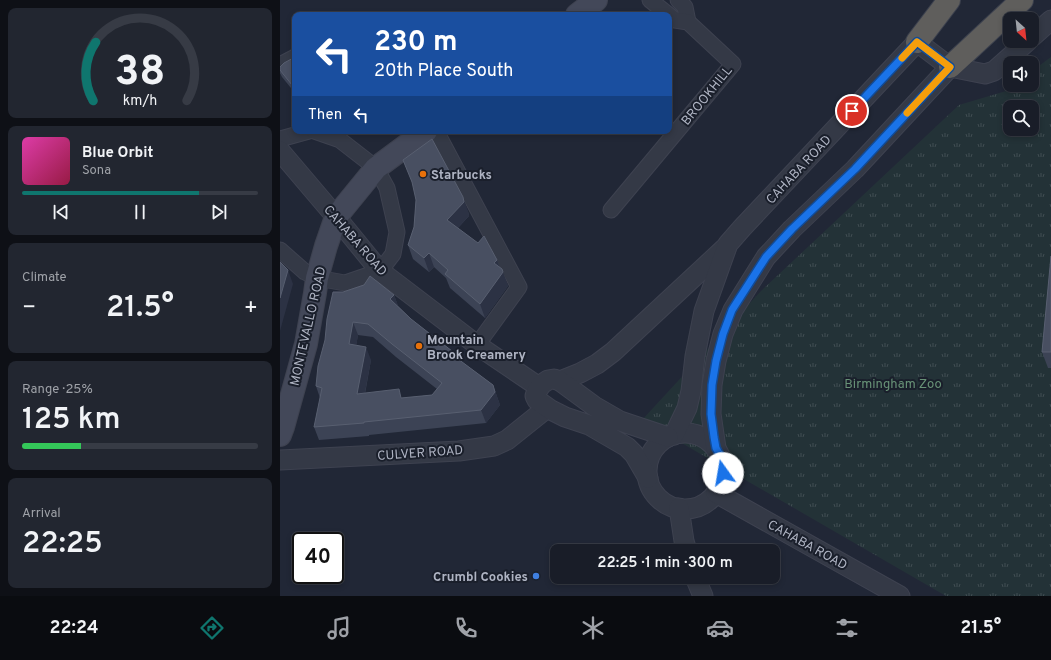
<!DOCTYPE html>
<html lang="en">
<head>
<meta charset="utf-8">
<style>
  :root { --surface:#191d28; --page:#222630; --text:#f1f3f6; --muted:#9fa2a8; --line:#373b45; --accent:#0f766e }
  body { margin:0; font-family:Overpass,sans-serif; background:var(--page); color:var(--text); height:100vh; display:flex; flex-direction:column; font-size:15px; white-space:nowrap }
  * { box-sizing:border-box; margin:0 }
  p { font-size:13px; color:var(--muted) }
  .icon { flex:none; width:22px; height:22px; fill:none; stroke:currentColor; stroke-width:2; stroke-linecap:round; stroke-linejoin:round }
  .map { position:relative; flex:1; overflow:hidden }
  .panel { display:flex; flex-direction:column; gap:8px; padding:8px; background:#0e1016; width:280px }
  .panel>* { flex:none }
  .guide { position:absolute; left:12px; top:12px; width:380px; height:122px; border-radius:8px; box-shadow:0 2px 6px #0003,0 0 0 1px var(--line); background:#1a4fa0; color:#fff; overflow:hidden }
  .needle { width:26px; rotate:153deg }
  .tools { position:absolute; left:723px; top:12px; display:grid; gap:8px }
  .tools a { display:grid; place-items:center; width:36px; height:36px; border-radius:8px; background:var(--surface); box-shadow:0 2px 6px #0003,0 0 0 1px var(--line); font-size:20px }
  .speed { position:absolute; left:12px; top:532px; display:flex; gap:8px; font-size:20px; font-weight:700; text-align:center }
  .speed>* { display:grid; place-content:center; width:52px; height:52px; border-radius:50%; background:var(--surface); box-shadow:0 2px 6px #0003,0 0 0 1px var(--line); line-height:1 }
  .speed .limit { border:2px solid #111; border-radius:6px; background:#fff; color:#111 }
  .pin { position:absolute; display:grid; place-items:center; width:34px; height:34px; color:#fff; margin:-17px; border:2px solid #fff; border-radius:50%; box-shadow:0 1px 4px #0007 }
  .me { position:absolute; width:44px; margin:-22px; rotate:347deg; stroke-linejoin:round; filter:drop-shadow(0 0 3px #0008) }
  .turn { display:flex; align-items:center; gap:14px; height:84px; padding:0 16px; font-size:18px }
  .turn .icon { width:52px; height:52px; stroke-width:2.5 }
  .turn b { display:block; font-size:28px; line-height:34px }
  .then { display:flex; align-items:center; height:38px; padding:0 16px; background:#0003; gap:8px; font-size:15px }
  .big { font-size:30px; font-weight:600; line-height:1.1 }
  .panel .tile { flex:1; display:flex; flex-direction:column; justify-content:center; gap:6px; min-width:0; padding:0 14px; border-radius:8px; background:var(--page) }
  .panel .dial { align-items:center; gap:0 }
  .dial svg { height:104px; overflow:visible; fill:none; stroke:var(--line); stroke-width:7; stroke-linecap:round; text-anchor:middle }
  .dial text { fill:var(--text); stroke:none }
  .song { display:flex; align-items:center; gap:12px }
  .cover { width:48px; height:48px; border-radius:6px; background:linear-gradient(135deg,hsl(320 70% 55%),hsl(340 70% 35%)) }
  .played { height:4px; border-radius:2px; background:linear-gradient(90deg,var(--accent) 75%,var(--line) 75%) }
  .keys { display:flex; justify-content:space-around; direction:ltr }
  .heat { display:flex; justify-content:space-between; align-items:center; font-size:22px; direction:ltr }
  .charge { height:6px; border-radius:3px; background:linear-gradient(90deg,#34c759 25%,var(--line) 0) }
  .trip { position:absolute; left:270px; top:544px; width:230px; height:40px; border-radius:8px; background:var(--surface); box-shadow:0 2px 6px #0003,0 0 0 1px var(--line); font-weight:600; line-height:40px; text-align:center }
  .tabs { display:flex; height:64px; justify-content:space-around; align-items:center; background:#0a0c10; color:var(--muted) }
  .tabs .icon { width:28px; height:28px }
  .tabs .active { color:var(--accent) }
  .tabs b { font-size:18px; color:var(--text) }
  main { display:flex; flex:1; min-height:0 }
  .map>svg:first-child { display:block }
  .park { fill:url(#park-tufts); fill-rule:evenodd }
  .lines { fill:none; stroke-linecap:round; stroke-linejoin:round }
  .minor-casing { stroke:#3e4250; stroke-width:17 }
  .tertiary-casing { stroke:#3e4250; stroke-width:21 }
  .secondary-casing { stroke:#3e4250; stroke-width:24 }
  .trunk-casing { stroke:#3c414e; stroke-width:24 }
  .minor { stroke:#343946; stroke-width:15 }
  .tertiary { stroke:#343946; stroke-width:19 }
  .secondary { stroke:#434859; stroke-width:22 }
  .trunk { stroke:#5f5e5c; stroke-width:22 }
  .wall { fill:#3c4355; fill-rule:evenodd }
  .shaded-wall { fill:#2c3244 }
  .building { fill:#484f61; stroke:#585f70; fill-rule:evenodd }
  .route-casing { stroke:#114b97; stroke-width:10 }
  .route { stroke:#1a73e8; stroke-width:7 }
  .slow { stroke:#f59e0b; stroke-width:7 }
  .food-dot { fill:#e8710a; stroke:#1a1f2b; stroke-width:1.5 }
  .shop-dot { fill:#3f7fe0; stroke:#1a1f2b; stroke-width:1.5 }
  .labels { text-anchor:middle; stroke-width:4; stroke-linejoin:round; paint-order:stroke }
  .street-label { font-size:13px; fill:#afb4c3; stroke:#1a1f2b }
  .poi-label { font-size:13px; font-weight:bold; fill:#afb4c3; stroke:#1a1f2b; text-anchor:start }
  .park-label { font-size:13px; fill:#689277; stroke:#1a1f2b }
</style>
</head>
<body>
<main>
<section class="panel">
<div class="tile dial"><svg viewBox="0 0 100 80">
<path d="M14 69A42 42 0 1 1 86 69"/>
<path d="M14 69A42 42 0 0 1 16 24" stroke="#0f766e"/>
<text x="50" y="56" font-size="32" font-weight="700">38</text>
<text x="50" y="72" font-size="11">km/h</text>
</svg></div>
<div class="tile">
<div class="song"><i class="cover"></i><div><b>Blue Orbit</b><p>Sona</p></div></div>
<div class="played"></div>
<div class="keys"><svg class="icon" aria-label="previous" viewBox="0 0 24 24"><path d="M18 5L8 12l10 7zM5 5v14"/></svg><svg class="icon" aria-label="pause" viewBox="0 0 24 24"><path d="M8 5v14M16 5v14"/></svg><svg class="icon" aria-label="next" viewBox="0 0 24 24"><path d="M6 5l10 7-10 7zM19 5v14"/></svg></div>
</div>
<div class="tile"><p>Climate</p>
<div class="heat"><a>−</a><b class="big">21.5°</b><a>+</a></div>
</div>
<div class="tile"><p>Range · 25%</p><b class="big">125 km</b><div class="charge"></div></div>
<div class="tile"><p>Arrival</p><b class="big">22:25</b></div>
</section>
<div class="map">
<svg width="771" height="596" viewBox="0 0 771 596">
  <defs>
    <pattern id="park-tufts" width="24" height="20" patternUnits="userSpaceOnUse"><rect width="24" height="20" fill="#233237"/><path d="M3 7l-1-3M5 7V3M7 7l1-3M15 17l-1-3M17 17v-4M19 17l1-3" fill="none" stroke="#404d52"/></pattern>
  </defs>
  <rect width="100%" height="100%" fill="#212736"/>
  <path class="park" d="M 771,57 L 771,596 L 666,596 L 362,420 L 481,291 L 679,105 L 726,91 L 734,85 L 752,85 L 752,71 ZM 730,107 L 752,107 L 752,129 L 730,129 Z"/>
  <g class="lines">
    <defs>
      <g id="minor">
        <polyline points="398,0 405,7 408,22"/>
        <polyline points="0,65 15,57"/>
        <polyline points="156,131 239,287 197,345"/>
        <polyline points="0,139 29,131"/>
        <polyline points="331,210 453,64 408,22 395,20 370,0"/>
        <polyline points="0,250 25,272 37,278 65,283 100,271 113,254 117,232 107,188 96,168 60,140 34,131"/>
      </g>
      <g id="tertiary">
        <polyline points="752,37 771,20"/>
        <polyline points="0,151 56,217 100,271 197,345 259,387"/>
        <polyline points="280,381 300,373 317,364 333,352 446,247"/>
        <circle cx="405" cy="471" r="38"/>
        <polyline points="394,435 407,408 411,391 415,356 424,311 448,244 462,228 637,42 670,67 705,74 714,71 748,41"/>
        <polyline points="436,448 431,414 432,385 436,361 443,334 453,310 486,257 512,229 575,169 670,67"/>
        <polyline points="0,460 179,451 214,446 227,440 267,408"/>
        <polyline points="368,478 354,454 347,447 309,425 285,417 271,410 257,400 255,396 257,391 262,384 268,380 274,379 280,381 314,406 340,421 388,437"/>
        <polyline points="436,493 620,596"/>
        <polyline points="399,508 404,541 407,551"/>
        <polyline points="415,577 423,596"/>
      </g>
      <g id="secondary">
        <polyline points="297,15 316,0"/>
        <polyline points="0,435 3,427 26,344 35,293 37,278 46,246 56,217 96,168 146,131"/>
      </g>
      <g id="trunk">
        <polyline points="637,42 669,0"/>
        <polyline points="670,67 742,0"/>
      </g>
    </defs>
    <use href="#minor" class="minor-casing"/>
    <use href="#tertiary" class="tertiary-casing"/>
    <use href="#secondary" class="secondary-casing"/>
    <use href="#trunk" class="trunk-casing"/>
    <use href="#minor" class="minor"/>
    <use href="#tertiary" class="tertiary"/>
    <use href="#secondary" class="secondary"/>
    <use href="#trunk" class="trunk"/>
  </g>
  <g class="wall">
    <polygon points="15,57 15,93 2,77 0,73 0,67"/>
    <polygon points="93,131 103,131 98,134"/>
    <polygon points="123,160 188,211 189,216 178,228 217,260 220,268 228,286 205,318 170,288 166,278 154,267 149,272 133,259 128,245 134,227 136,200 134,187"/>
    <polygon points="771,256 771,368 768,368 762,352"/>
    <path d="M 114,295 L 118,306 L 131,319 L 172,351 L 174,356 L 213,385 L 220,405 L 206,423 L 89,435 L 89,436 L 39,440 L 34,427 L 40,398 L 36,386 L 45,340 ZM 78,335 L 93,337 L 116,357 L 157,389 L 152,395 L 122,398 L 85,394 L 91,360 L 76,346 Z"/>
  </g>
  <g class="shaded-wall">
    <polygon points="15,83 15,92 12,85"/>
    <polygon points="97,131 103,131 98,134"/>
    <polygon points="183,197 188,211 189,216 172,234 167,220"/>
    <polygon points="149,253 154,267 149,272 144,258"/>
    <polygon points="217,260 222,274 214,263"/>
    <polygon points="8,270 13,284 0,331 0,298"/>
    <polygon points="223,272 228,286 205,318 200,304"/>
    <polygon points="114,295 119,308 110,299"/>
    <polygon points="73,322 78,335 74,358 69,344"/>
    <polygon points="86,347 91,360 82,408 77,394"/>
    <polygon points="172,351 177,364 170,353"/>
    <polygon points="213,385 220,405 206,423 201,410"/>
  </g>
  <g class="building">
    <polygon points="15,57 15,83 12,85 0,70 0,67 4,63"/>
    <polygon points="152,139 183,197 184,202 167,220 198,243 204,236 217,260 214,263 222,269 223,272 200,304 165,274 168,270 149,253 144,258 128,245 134,227 136,200 132,182 123,160"/>
    <polygon points="771,256 771,352 762,352"/>
    <polygon points="0,262 8,270 0,298"/>
    <path d="M 90,276 L 114,295 L 110,299 L 131,319 L 172,351 L 170,353 L 213,385 L 215,392 L 201,410 L 84,422 L 84,423 L 34,427 L 42,388 L 36,386 L 38,366 L 45,340 L 47,319 L 53,292 L 63,292 L 84,285 ZM 73,322 L 88,324 L 112,344 L 162,383 L 152,395 L 121,398 L 119,389 L 77,394 L 86,347 L 69,344 Z"/>
  </g>
  <g class="lines">
    <defs>
      <polyline id="route" points="443,473 443,464 440,455 436,448 434,437 431,414 432,385 436,361 443,334 452,310 486,257 512,229 575,169 670,67 637,42 572,111"/>
    </defs>
    <use href="#route" class="route-casing"/>
    <use href="#route" class="route"/>
    <polyline class="slow" points="622,58 637,42 670,67 627,113"/>
  </g>
  <g class="food-dot">
    <circle cx="143" cy="174" r="4"/>
    <circle cx="139" cy="346" r="4"/>
  </g>
  <circle class="shop-dot" cx="256" cy="576" r="4"/>
  <g class="labels">
    <g class="street-label">
      <text transform="translate(426 95) rotate(-51)" y="5">BROOKHILL</text>
      <text transform="translate(518 169) rotate(-47)" y="5">CAHABA ROAD</text>
      <text transform="translate(76 240) rotate(49)" y="5">CAHABA ROAD</text>
      <text transform="translate(27 326) rotate(-77)" y="5">MONTEVALLO ROAD</text>
      <text transform="translate(140 452) rotate(-4)" y="5">CULVER ROAD</text>
      <text transform="translate(528 544) rotate(29)" y="5">CAHABA ROAD</text>
    </g>
    <g class="poi-label">
      <text x="151" y="179">Starbucks</text>
      <text x="147" y="344">Mountain<tspan x="147" dy="15">Brook Creamery</tspan></text>
      <text x="248" y="581" text-anchor="end">Crumbl Cookies</text>
    </g>
    <g class="park-label">
      <text x="613" y="388">Birmingham Zoo</text>
    </g>
  </g>
</svg>
<div class="tools">
<a><svg class="needle" viewBox="-14 -14 28 28"><path d="M0-13l5 13h-10z" fill="#e53935"/><path d="M0 13l5-13h-10z" fill="#9fa2a8"/></svg></a>
<a><svg class="icon" aria-label="sound" viewBox="0 0 24 24"><path d="M4 9h4l5-4v14l-5-4H4zM17 9q2 3 0 6"/></svg></a>
<a><svg class="icon" aria-label="search" viewBox="0 0 24 24"><circle cx="10" cy="10" r="6"/><path d="M15 15l6 6"/></svg></a>
</div>
<div class="speed"><div class="limit">40</div></div>
<div class="pin" style="left:572px;top:111px;background:#d93025"><svg class="icon" aria-label="arrive" viewBox="0 0 24 24"><path d="M6 21V4h12l-3 4 3 4H6"/></svg></div>
<svg class="me" style="left:443px;top:473px" viewBox="-20 -20 40 40"><circle r="19" fill="#fff"/><path d="M0-13L10 11 0 6-10 11z" fill="#1a73e8"/></svg>
<div class="trip">22:25 · 1 min · 300 m</div>
<div class="guide">
<div class="turn"><svg class="icon" aria-label="left" viewBox="0 0 24 24"><path d="M17 20v-9H6M10 6l-5 5 5 5"/></svg><div><b>230 m</b>20th Place South</div></div>
<div class="then">Then<svg class="icon" aria-label="left" viewBox="0 0 24 24"><path d="M17 20v-9H6M10 6l-5 5 5 5"/></svg></div>
</div>
</div>
</main>
<nav class="tabs">
<b>22:24</b>
<svg class="icon active" aria-label="directions" viewBox="0 0 24 24"><path d="M12 3l9 9-9 9-9-9zM9 14v-3h6M13 9l2 2-2 2"/></svg>
<svg class="icon" aria-label="music" viewBox="0 0 24 24"><path d="M9 18V5l10-2v13"/><circle cx="6" cy="18" r="3"/><circle cx="16" cy="16" r="3"/></svg>
<svg class="icon" aria-label="phone" viewBox="0 0 24 24"><path d="M5 4h4l2 5-3 2q2 4 5 5l2-3 5 2v4C11 20 4 13 5 4z"/></svg>
<svg class="icon" aria-label="climate" viewBox="0 0 24 24"><path d="M12 3v18M4 7l16 10M4 17L20 7"/></svg>
<svg class="icon" aria-label="car" viewBox="0 0 24 24"><path d="M5 17H2v-5l4-1 3-4h7l3 4 3 1v5h-3M9 17h6M6 11h13"/><circle cx="7" cy="17" r="2"/><circle cx="17" cy="17" r="2"/></svg>
<svg class="icon" aria-label="filters" viewBox="0 0 24 24"><path d="M4 7h16M4 17h16"/><circle cx="9" cy="7" r="2"/><circle cx="15" cy="17" r="2"/></svg>
<b>21.5°</b>
</nav>
</body>
</html>
